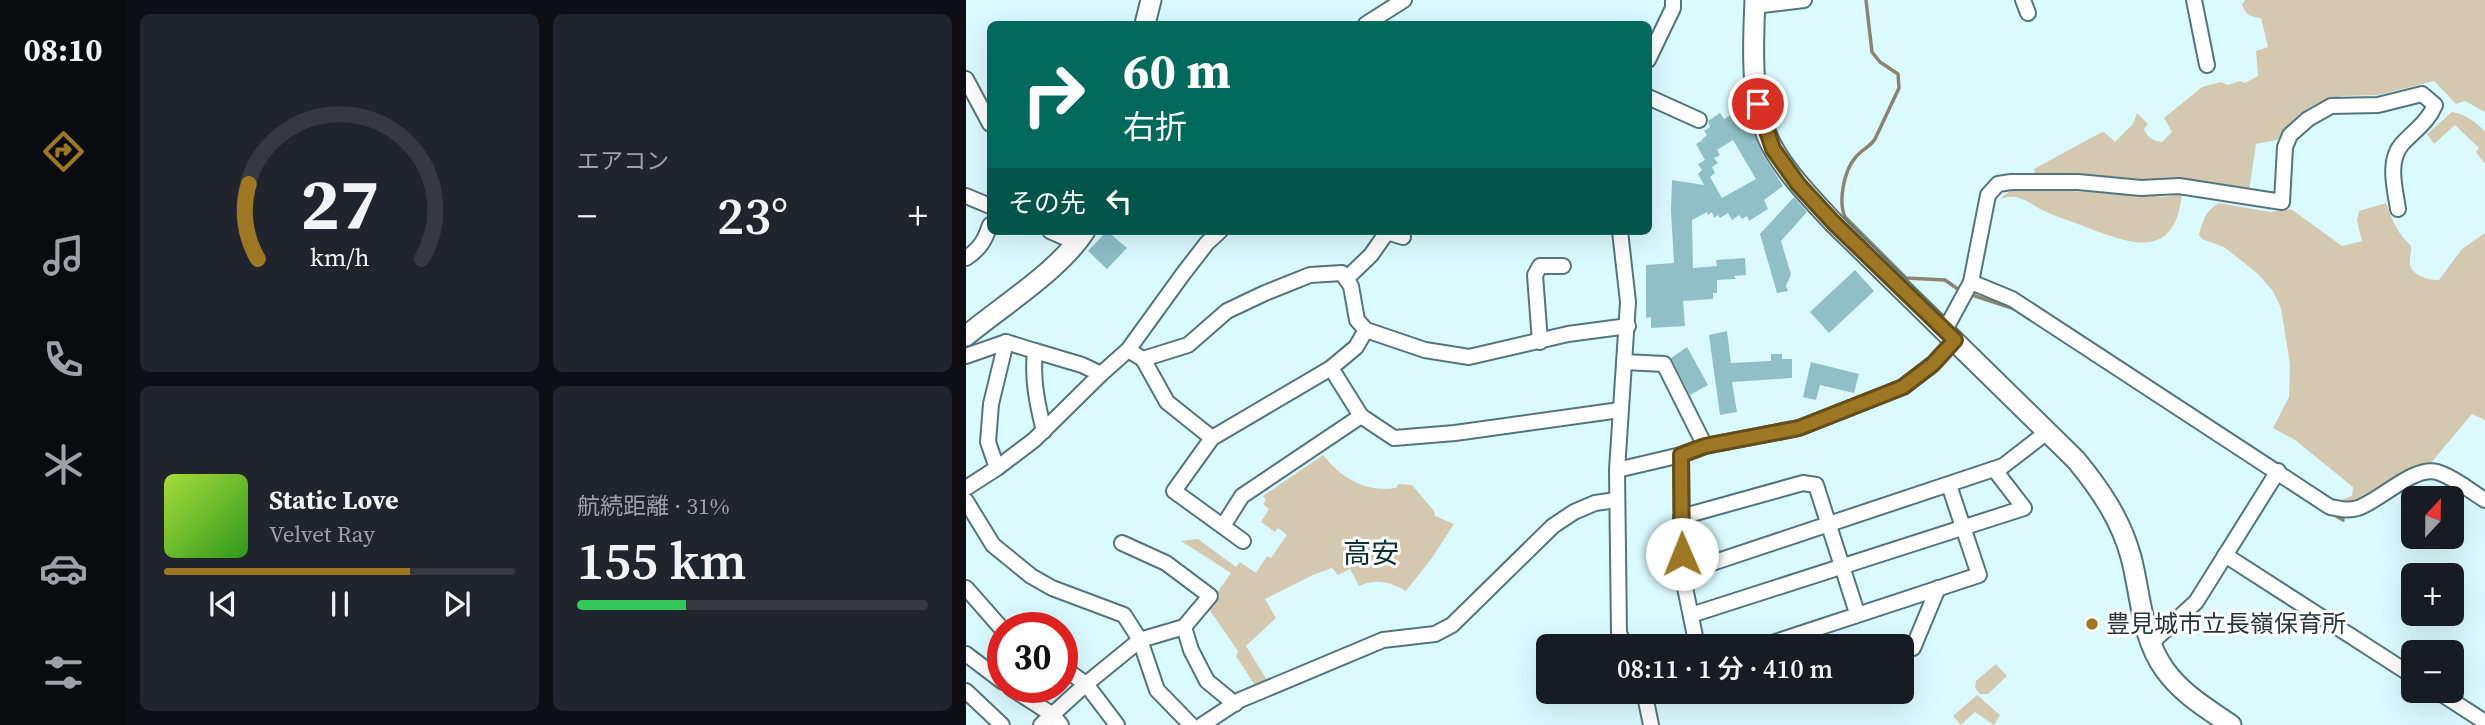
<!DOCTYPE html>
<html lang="ja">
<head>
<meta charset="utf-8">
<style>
  :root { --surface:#171b24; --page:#20242c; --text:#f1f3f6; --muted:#9ea1a6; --line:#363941; --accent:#9d7723 }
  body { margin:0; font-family:"Source Serif 4","Noto Sans JP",serif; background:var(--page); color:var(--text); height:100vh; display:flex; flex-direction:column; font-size:26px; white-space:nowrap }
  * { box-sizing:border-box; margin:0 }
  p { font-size:23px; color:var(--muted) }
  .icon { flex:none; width:38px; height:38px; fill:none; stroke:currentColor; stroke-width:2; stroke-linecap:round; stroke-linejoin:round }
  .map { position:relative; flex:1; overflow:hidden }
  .details { display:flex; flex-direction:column; gap:14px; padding:14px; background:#0d0f14; width:840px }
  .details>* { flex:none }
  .guide { position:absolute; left:21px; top:21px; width:665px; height:214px; border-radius:10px; box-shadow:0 7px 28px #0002; background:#00695c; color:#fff; overflow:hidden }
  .needle { width:46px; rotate:22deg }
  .tools { position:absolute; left:1435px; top:486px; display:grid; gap:14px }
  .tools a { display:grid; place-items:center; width:63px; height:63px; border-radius:10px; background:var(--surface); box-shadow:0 7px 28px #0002; font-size:35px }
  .speed { position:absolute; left:21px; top:612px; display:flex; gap:14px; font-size:35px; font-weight:700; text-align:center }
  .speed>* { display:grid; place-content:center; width:91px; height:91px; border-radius:50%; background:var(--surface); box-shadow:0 7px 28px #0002; line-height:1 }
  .speed .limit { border:10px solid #d22; background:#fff; color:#111 }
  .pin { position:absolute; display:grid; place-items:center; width:60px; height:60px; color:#fff; margin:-30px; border:4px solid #fff; border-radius:50%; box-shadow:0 2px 7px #0007 }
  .me { position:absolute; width:77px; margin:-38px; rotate:359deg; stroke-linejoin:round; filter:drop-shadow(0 0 5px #0008) }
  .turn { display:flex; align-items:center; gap:24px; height:147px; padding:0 21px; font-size:32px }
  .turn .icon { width:91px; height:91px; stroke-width:2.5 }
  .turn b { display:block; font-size:49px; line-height:60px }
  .then { display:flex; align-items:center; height:66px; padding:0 21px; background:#0003; gap:14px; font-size:26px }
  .big { font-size:52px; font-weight:600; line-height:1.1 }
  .details .card { flex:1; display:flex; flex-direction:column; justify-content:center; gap:10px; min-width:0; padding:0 24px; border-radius:10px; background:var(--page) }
  .details .dial { align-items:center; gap:0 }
  .dial svg { height:182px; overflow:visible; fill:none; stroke:var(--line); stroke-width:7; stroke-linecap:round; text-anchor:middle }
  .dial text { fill:var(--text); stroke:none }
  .song { display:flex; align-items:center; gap:21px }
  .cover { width:84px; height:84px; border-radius:10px; background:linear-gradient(135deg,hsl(80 70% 55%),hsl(110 70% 35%)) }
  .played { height:7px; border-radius:4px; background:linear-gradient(90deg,var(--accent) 70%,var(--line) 70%) }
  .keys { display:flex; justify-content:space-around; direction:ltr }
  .heat { display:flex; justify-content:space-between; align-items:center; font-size:38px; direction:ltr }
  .charge { height:10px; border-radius:5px; background:linear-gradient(90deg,#34c759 31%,var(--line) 0) }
  .details .tiles { flex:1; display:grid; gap:14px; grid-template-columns:repeat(2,1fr) }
  .trip { position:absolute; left:570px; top:634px; width:378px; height:70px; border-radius:10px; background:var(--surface); box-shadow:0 7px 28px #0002; font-weight:600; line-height:70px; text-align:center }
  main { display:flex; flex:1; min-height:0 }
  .tab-bar { display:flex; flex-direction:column; width:126px; justify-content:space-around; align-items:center; background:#090b0e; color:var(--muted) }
  .tab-bar .icon { width:49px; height:49px }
  .tab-bar .active { color:var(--accent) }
  .tab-bar b { font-size:32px; color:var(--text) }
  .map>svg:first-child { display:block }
  .green { fill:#d5c8b0 }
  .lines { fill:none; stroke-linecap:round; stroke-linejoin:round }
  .stream { stroke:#8c846e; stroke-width:3.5 }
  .building { fill:#90bfc7; fill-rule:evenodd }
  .street-casing { stroke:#53757b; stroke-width:18 }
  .secondary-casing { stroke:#53757b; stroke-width:23 }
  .street { stroke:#fff; stroke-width:14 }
  .secondary { stroke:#fff; stroke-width:19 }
  .route-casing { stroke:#664d17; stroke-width:18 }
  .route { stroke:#9d7723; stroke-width:12 }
  .poi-dot { fill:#9d7723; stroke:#fff; stroke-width:2.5 }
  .labels { text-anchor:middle; stroke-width:6; stroke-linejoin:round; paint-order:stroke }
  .poi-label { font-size:24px; fill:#273639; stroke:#fff; text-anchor:start }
  .quarter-label { font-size:28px; fill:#0d3036; stroke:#fff }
</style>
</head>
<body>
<main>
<nav class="tab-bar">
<b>08:10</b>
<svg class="icon active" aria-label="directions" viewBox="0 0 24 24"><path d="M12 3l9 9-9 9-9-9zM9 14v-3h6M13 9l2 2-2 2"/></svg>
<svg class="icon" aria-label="music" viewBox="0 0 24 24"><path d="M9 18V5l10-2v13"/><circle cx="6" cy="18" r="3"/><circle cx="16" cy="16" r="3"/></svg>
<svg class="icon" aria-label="phone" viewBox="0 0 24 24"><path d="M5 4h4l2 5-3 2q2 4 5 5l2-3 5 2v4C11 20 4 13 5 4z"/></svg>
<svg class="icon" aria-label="climate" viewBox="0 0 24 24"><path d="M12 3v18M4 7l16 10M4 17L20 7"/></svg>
<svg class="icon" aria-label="car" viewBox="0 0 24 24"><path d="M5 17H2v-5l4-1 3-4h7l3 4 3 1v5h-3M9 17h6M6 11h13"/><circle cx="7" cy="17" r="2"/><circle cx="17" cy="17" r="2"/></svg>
<svg class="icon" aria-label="filters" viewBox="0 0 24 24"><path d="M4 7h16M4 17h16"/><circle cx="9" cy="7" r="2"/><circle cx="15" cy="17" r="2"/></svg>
</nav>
<section class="details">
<div class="tiles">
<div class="card dial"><svg viewBox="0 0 100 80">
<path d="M14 69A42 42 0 1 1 86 69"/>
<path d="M14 69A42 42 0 0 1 10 36" stroke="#9d7723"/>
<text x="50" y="56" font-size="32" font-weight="700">27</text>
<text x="50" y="72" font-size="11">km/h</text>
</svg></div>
<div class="card"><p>エアコン</p>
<div class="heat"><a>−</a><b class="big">23°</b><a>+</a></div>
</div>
<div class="card">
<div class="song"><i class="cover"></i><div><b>Static Love</b><p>Velvet Ray</p></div></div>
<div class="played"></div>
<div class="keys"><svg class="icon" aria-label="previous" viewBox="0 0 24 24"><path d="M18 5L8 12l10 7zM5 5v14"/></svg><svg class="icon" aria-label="pause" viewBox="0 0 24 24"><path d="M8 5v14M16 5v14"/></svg><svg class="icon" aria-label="next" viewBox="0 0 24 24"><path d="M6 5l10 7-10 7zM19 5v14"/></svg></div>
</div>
<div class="card"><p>航続距離 · 31%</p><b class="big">155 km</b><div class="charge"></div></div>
</div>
</section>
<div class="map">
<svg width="1519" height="725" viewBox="0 0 1519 725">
  <rect width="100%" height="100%" fill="#dbfaff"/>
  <g class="green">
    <path d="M 1279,0 L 1519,0 L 1519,112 L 1499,101 L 1490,104 L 1468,81 L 1412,95 L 1376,96 L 1359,100 L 1344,107 L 1331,117 L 1311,140 L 1290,144 L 1283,191 L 1187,182 L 1069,176 L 1068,169 L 1134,133 L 1138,132 L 1149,142 L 1167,124 L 1171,113 L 1182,124 L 1178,129 C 1180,137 1188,141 1196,142 L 1206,132 L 1198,118 L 1236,87 L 1255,82 L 1262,85 L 1274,81 L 1279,83 L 1292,76 L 1290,51 L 1302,47 L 1295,18 C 1285,17 1280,15 1276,5 Z"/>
    <path d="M 1486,112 C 1499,114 1510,122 1519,132 L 1519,164 L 1510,152 L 1513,148 L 1489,125 L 1468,144 L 1461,134 Z"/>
    <path d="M 1045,190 L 1104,191 L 1197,197 L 1216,194 C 1209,258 1170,246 1125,229 C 1108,222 1090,217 1074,209 C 1066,204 1059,199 1050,197 C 1044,196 1040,198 1034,199 Z"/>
    <path d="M 1253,203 L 1304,212 L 1325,209 L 1376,246 L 1396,241 L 1391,221 L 1393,211 L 1420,203 C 1426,220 1431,233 1445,246 C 1446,252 1443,258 1444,264 C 1445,275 1464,281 1473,280 L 1496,249 L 1519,233 L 1519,420 L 1506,414 L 1464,464 L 1434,477 L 1394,499 L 1385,503 L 1378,502 L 1377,499 L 1386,496 L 1387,487 L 1329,440 L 1307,428 L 1323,397 L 1324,364 L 1315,308 L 1307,291 L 1291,273 L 1258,247 L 1236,239 L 1233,235 C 1237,221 1239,211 1253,203 Z"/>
    <path d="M 357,455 C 377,479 398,492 430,488 L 432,484 L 446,485 L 468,511 L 469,516 L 488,524 L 466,558 L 440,591 C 424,582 411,578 393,586 L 384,569 L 372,575 L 366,568 L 347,575 L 299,599 L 310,618 L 280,646 L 304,685 L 292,690 L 270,656 L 272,651 L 243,609 L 254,596 L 251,593 L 265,573 L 215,541 L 232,539 L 270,567 L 274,562 L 290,573 L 301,556 L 305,558 L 321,535 L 312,528 L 309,532 L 295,522 L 303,509 L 297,504 L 300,500 L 297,496 Z"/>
    <polygon points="1030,664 1041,676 1022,694 1014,694 1009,688 1010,681"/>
    <polygon points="1011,695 1034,715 1028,725 1009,712 995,725 987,716"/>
  </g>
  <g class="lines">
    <g class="stream">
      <path d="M 900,0 L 906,52 L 914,62 L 932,74 L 933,88 L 909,139 C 904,147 895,150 889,158 C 878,171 872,201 879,217 L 940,278 L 979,280 L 996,292"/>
      <polyline points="1003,294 1049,309"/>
      <polyline points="1367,514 1377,520"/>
    </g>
  </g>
  <g class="building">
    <path d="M 754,113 L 758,119 L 765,115 L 771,119 L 775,118 L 778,124 L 783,122 L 797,155 L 817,186 L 798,200 L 802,209 L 783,221 L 781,216 L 776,219 L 773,215 L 766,220 L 762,213 L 754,218 L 752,215 L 748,218 L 746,212 L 742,215 L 741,212 L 726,220 L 727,268 L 751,266 L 750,260 L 779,258 L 780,275 L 768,276 L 770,279 L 751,280 L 751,293 L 747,293 L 747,299 L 717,301 L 719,326 L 685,328 L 685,317 L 680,318 L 680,265 L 708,263 L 705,211 L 706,180 L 738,185 L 732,174 L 736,170 L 732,164 L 739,160 L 730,144 L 735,141 L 737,143 L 735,140 L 741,135 L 738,131 L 744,127 L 742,121 ZM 767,140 L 790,179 L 756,198 L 744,177 L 749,173 L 746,167 L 752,163 L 748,158 L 754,155 L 751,150 Z"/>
    <polygon points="828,197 841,212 815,241 825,274 820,286 822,291 811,293 794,234"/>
    <polygon points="141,231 161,248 141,269 122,251"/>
    <polygon points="889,270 908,291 863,333 844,312"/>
    <polygon points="761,331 765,363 805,361 805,354 816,354 816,359 826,359 826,378 766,382 771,412 754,415 743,335"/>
    <polygon points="721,347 742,385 724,395 705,358"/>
    <polygon points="845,362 893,374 888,393 854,385 850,400 837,397"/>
  </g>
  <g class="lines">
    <defs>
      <g id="street">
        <polyline points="1057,0 1062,13"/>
        <polyline points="1228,0 1241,65"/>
        <polyline points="788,6 838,0"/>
        <polyline points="400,24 438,0"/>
        <polyline points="682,60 707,8 707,0"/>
        <polyline points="0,79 24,124"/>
        <polyline points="682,97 733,120"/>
        <polyline points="0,196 24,206"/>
        <polyline points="84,231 111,243"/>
        <polyline points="654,231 662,302 651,470 653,633 659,646"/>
        <path d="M 0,258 C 14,249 19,240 24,225"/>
        <polyline points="380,279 405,255 419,235 424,233 437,237"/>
        <path d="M 1005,282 L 1046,299 L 1364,507 C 1374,509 1382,511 1392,508 C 1415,500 1447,466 1471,472 C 1488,477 1504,491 1519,500"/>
        <path d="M 979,330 L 1005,282 L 1022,195 L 1032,184 L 1045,182 L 1112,182 L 1175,188 L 1213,186 L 1316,202 L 1319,147 L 1324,135 L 1342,119 L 1365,106 L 1412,105 L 1456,94 L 1469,105 C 1462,122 1449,130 1436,144 C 1421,161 1429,189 1432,209"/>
        <polyline points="574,342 569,275 574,266 597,266"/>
        <polyline points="162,350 177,359 222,345 261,311 299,293 344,275 376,273 385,286 391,320 400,330 459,350 503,357 602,334 662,326"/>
        <polyline points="0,356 40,342 69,351"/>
        <polyline points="177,359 201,402 246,438"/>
        <polyline points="659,362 698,364 739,446"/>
        <polyline points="365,368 390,347 400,330"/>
        <polyline points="395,416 428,438 489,433 654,410"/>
        <path d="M 78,431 C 71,403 66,379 69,351 L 116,365 L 135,374"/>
        <polyline points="715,455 716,573 731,646"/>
        <polyline points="31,468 22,442 25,404 40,342"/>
        <polyline points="651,470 715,455 739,446 833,428 937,387 967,364 989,340"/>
        <polyline points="0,488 31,468 68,440 135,374 162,350 217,274 241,243 254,231"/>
        <polyline points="0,501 27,545 65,576 86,588 158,615 174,640 191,690 225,725"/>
        <polyline points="715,517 837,483 850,485 891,613"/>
        <polyline points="257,526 276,496 395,416 365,368 246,438 208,491 277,541"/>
        <polyline points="1259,555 1447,676"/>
        <polyline points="716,573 1037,466 1081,432"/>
        <polyline points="0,588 37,630"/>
        <polyline points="725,615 1058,508 1028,469"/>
        <polyline points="218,627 225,650 241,681 269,704"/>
        <polyline points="1185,643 1230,602 1312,471"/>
        <polyline points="797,646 1013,575 983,485"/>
        <polyline points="936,651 947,648 972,588"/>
        <polyline points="0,654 37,682"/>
        <polyline points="96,667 120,684 151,725"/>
        <polyline points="582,671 583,671"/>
        <polyline points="45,688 87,715 95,725"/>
        <polyline points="0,691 36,725"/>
        <polyline points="678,691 685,725"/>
        <polyline points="1471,691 1519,722"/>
        <polyline points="75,725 120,684 174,640 218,627 244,596 200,563 156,543"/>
        <polyline points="236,725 274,700 417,640 469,634 486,625 587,526 608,512 629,503 650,500"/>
      </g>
      <g id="secondary">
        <path d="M 789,0 C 787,48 783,107 808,150 C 824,177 846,199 867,222 L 1110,460 C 1134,489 1155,520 1165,557 C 1175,595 1175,637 1199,670 C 1216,694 1242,709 1265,725"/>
        <polyline points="179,24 185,0"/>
        <path d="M 0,336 C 36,306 94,270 119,231"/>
      </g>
    </defs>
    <use href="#street" class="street-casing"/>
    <use href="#secondary" class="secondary-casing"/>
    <use href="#street" class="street"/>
    <use href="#secondary" class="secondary"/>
  </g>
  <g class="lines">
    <defs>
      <polyline id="route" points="716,554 715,455 739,446 833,428 937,387 967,364 989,340 867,222 832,184 807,149 792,104"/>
    </defs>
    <use href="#route" class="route-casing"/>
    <use href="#route" class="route"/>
  </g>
  <circle class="poi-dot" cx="1126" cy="624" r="7"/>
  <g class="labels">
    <g class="poi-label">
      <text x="1140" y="632">豊見城市立長嶺保育所</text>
    </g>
    <g class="quarter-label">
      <text x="405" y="563">高安</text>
    </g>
  </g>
</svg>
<div class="tools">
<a><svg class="needle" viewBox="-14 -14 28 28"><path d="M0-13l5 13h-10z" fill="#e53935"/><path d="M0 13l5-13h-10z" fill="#9ea1a6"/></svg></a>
<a>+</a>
<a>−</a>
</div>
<div class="speed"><div class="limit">30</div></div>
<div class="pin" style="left:792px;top:104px;background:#d93025"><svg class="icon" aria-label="arrive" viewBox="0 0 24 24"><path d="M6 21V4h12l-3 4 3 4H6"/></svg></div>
<svg class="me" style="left:716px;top:554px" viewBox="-20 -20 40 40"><circle r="19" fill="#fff"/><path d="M0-13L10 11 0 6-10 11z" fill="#9d7723"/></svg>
<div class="trip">08:11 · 1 分 · 410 m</div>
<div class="guide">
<div class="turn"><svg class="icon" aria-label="right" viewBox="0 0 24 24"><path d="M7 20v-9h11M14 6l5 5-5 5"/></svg><div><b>60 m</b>右折</div></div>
<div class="then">その先<svg class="icon" aria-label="left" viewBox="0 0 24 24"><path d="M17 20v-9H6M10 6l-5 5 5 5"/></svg></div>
</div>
</div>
</main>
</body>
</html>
